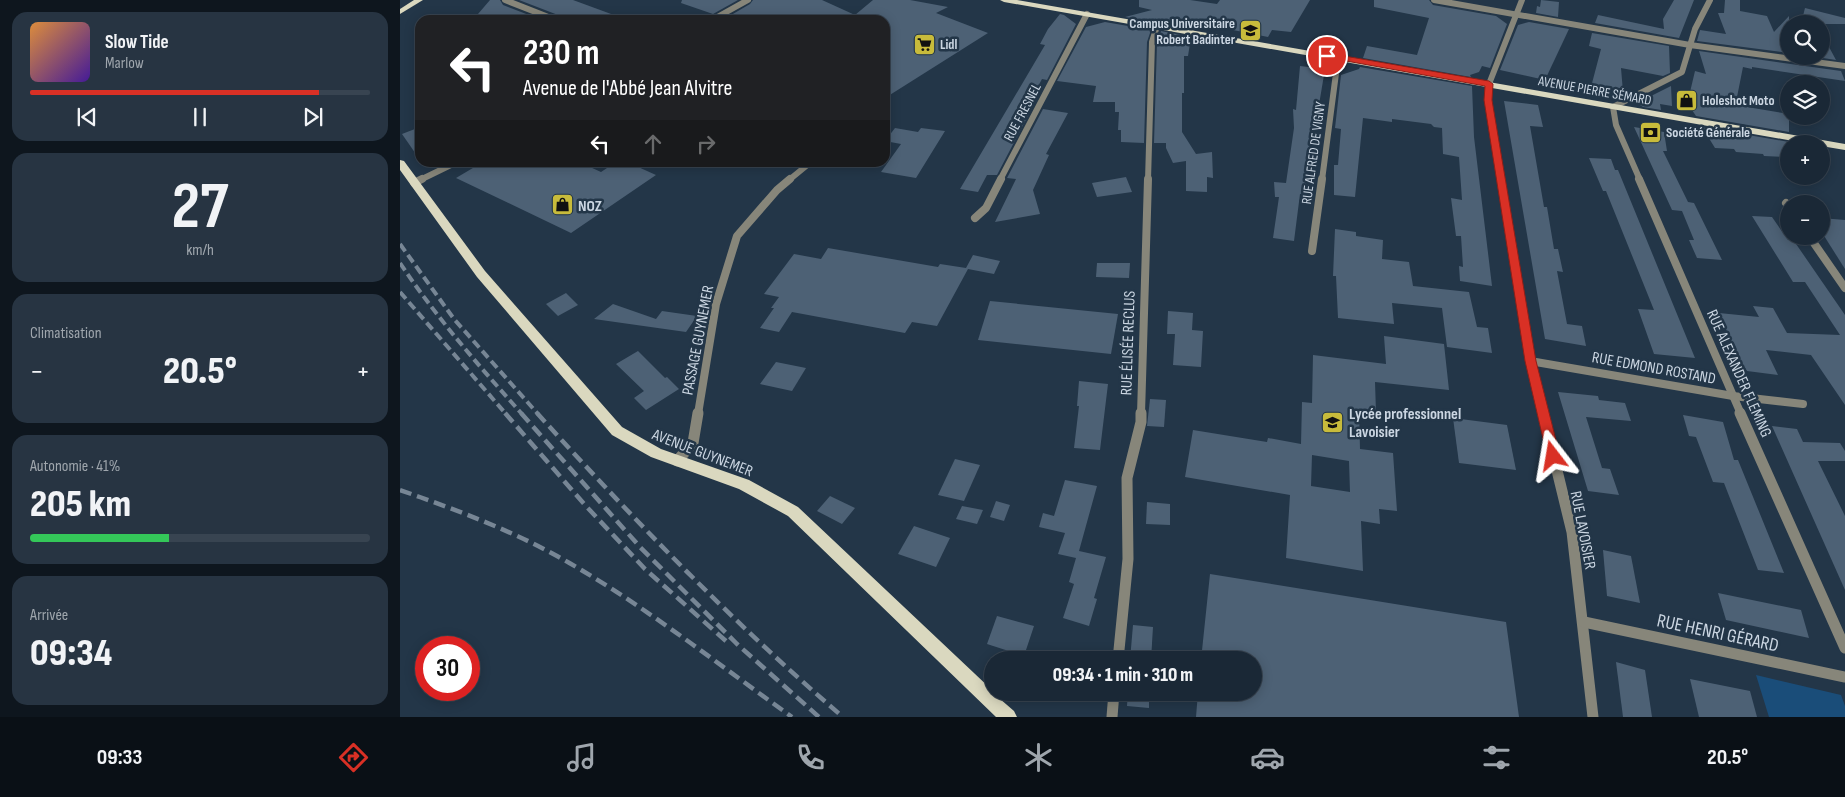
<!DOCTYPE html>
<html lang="fr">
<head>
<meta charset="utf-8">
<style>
  :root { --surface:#1a2836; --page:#273442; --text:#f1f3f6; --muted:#9fa6ad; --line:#384451; --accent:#d93025 }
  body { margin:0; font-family:"Sofia Sans Condensed",sans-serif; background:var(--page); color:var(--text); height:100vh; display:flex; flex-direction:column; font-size:19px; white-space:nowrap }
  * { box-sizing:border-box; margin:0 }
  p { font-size:16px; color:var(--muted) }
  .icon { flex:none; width:28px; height:28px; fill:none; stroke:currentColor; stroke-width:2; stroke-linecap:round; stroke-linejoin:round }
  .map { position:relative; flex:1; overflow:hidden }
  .details { display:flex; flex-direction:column; gap:12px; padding:12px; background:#0e161e; width:400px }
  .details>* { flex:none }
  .guide { position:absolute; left:15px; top:15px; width:475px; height:152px; border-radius:15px; box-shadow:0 2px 12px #0003,0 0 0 1px var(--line); background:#202124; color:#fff; overflow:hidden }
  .buttons { position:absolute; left:1380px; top:15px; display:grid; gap:10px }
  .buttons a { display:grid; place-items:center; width:50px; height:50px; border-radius:50%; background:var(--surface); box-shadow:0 2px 12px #0003,0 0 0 1px var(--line); font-size:25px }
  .speed { position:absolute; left:15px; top:636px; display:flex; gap:10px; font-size:25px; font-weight:700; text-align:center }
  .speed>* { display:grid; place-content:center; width:65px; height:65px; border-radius:50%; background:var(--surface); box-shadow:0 2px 12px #0003,0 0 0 1px var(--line); line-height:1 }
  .speed .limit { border:8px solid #d22; background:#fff; color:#111 }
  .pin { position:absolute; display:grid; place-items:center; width:42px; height:42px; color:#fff; margin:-21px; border:2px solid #fff; border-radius:50%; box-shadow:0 1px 5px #0007 }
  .me { position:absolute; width:55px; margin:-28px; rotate:346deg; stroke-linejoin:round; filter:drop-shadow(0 0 4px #0008) }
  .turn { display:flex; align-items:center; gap:18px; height:105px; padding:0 25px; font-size:22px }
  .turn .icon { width:65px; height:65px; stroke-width:2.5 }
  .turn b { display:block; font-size:35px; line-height:42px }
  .lanes { display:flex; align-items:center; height:48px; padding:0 25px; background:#0003; justify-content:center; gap:25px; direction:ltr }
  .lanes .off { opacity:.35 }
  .big { font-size:38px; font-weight:800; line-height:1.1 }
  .details .tile { flex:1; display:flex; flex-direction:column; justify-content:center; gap:8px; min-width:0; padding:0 18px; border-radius:15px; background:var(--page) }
  .details .dial { align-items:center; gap:0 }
  .dial b { font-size:65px; line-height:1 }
  .song { display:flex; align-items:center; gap:15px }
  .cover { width:60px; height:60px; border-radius:8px; background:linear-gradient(135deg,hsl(30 70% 55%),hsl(260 70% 35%)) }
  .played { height:5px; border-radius:2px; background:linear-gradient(90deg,var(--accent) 85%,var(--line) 85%) }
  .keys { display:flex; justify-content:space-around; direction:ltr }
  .heat { display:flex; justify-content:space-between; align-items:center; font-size:28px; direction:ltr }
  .charge { height:8px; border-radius:4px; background:linear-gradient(90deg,#34c759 41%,var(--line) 0) }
  .trip { position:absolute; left:584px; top:651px; width:278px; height:50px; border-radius:25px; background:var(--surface); box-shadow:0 2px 12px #0003,0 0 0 1px var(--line); font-weight:800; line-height:50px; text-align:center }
  .menu { display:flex; height:80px; justify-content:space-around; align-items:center; background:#0a1016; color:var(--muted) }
  .menu .icon { width:35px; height:35px }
  .menu .active { color:var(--accent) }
  .menu b { font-size:22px; color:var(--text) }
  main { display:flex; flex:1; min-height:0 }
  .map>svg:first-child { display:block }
  .green { fill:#1a4d79 }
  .building { fill:#4d6175; fill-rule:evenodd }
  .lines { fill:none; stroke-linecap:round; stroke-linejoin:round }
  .minor-far2 { stroke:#87867a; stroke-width:6 }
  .minor-far1 { stroke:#87867a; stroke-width:8 }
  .minor { stroke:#87867a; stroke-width:11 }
  .major { fill:#dad8bf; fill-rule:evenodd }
  .rail-far1 { stroke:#778695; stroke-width:4; stroke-dasharray:9 4.5; stroke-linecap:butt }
  .rail { stroke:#778695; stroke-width:4.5; stroke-dasharray:12 6; stroke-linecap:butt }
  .route { fill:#d93025; stroke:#8d1f18 }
  .labels { text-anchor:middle; stroke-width:5; stroke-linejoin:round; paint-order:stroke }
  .far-poi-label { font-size:14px; font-weight:bold; fill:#cbd6e2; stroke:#233648; text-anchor:start }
  .far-street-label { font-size:14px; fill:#cbd6e2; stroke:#233648 }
  .poi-label { font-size:16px; font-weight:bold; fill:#cbd6e2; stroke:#233648; text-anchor:start }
  .street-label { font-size:16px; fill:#cbd6e2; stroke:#233648 }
  .near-street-label { font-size:19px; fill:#cbd6e2; stroke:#233648 }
</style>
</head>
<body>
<main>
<section class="details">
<div class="tile">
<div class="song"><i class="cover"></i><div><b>Slow Tide</b><p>Marlow</p></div></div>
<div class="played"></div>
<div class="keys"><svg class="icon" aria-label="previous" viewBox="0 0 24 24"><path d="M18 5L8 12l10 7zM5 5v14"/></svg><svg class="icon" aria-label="pause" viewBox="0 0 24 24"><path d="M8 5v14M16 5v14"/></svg><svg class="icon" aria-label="next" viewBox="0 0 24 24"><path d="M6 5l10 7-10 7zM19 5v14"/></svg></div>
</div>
<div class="tile dial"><b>27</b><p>km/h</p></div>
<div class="tile"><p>Climatisation</p>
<div class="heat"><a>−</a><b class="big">20.5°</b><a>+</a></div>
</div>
<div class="tile"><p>Autonomie · 41%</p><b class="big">205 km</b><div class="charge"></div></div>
<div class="tile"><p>Arrivée</p><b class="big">09:34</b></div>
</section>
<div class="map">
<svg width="1445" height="717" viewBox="0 0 1445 717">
  <rect width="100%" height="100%" fill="#233648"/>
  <polygon class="green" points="1356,675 1441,695 1445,706 1445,717 1369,717"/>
  <g class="building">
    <polygon points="90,0 100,0 103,5 142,20 93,20 78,14"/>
    <polygon points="119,0 173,0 222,18 222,20 161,20 158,15"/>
    <polygon points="282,0 338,0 313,14 281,3"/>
    <polygon points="353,0 422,0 455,15 473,0 510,0 548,7 536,13 588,33 485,98 485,20 333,20 326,18 350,4"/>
    <polygon points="739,0 790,0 817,4 820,0 910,0 891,32 872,30 868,37 793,22 792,29 725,17 752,10 739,7"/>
    <polygon points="974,0 1029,0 1033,5 1096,16 1107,24 1090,68 1082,66 1079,72 1070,75 1071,77 963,58 967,46 1017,55 1029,18 974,7"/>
    <polygon points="1141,0 1159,2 1158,17 1136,13 1137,6 1140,7"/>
    <polygon points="1274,0 1294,0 1279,38 1195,23 1198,15 1264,29 1263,19"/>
    <polygon points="1325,0 1340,0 1340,11 1367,16 1374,32 1389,16 1389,53 1297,41 1300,30 1326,34 1318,13 1324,13"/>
    <polygon points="1405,8 1445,18 1445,24 1401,24"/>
    <polygon points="660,14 664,15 676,24 647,80 642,79 627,107 632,108 597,175 587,175 578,192 560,189 645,45 640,44 648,29"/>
    <polygon points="705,22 751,30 747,42 744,143 721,142 721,130 718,130 719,112 715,112 715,102 693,102 696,86 657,81 686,27"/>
    <polygon points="1129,22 1169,29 1145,80 1100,70 1118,25"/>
    <polygon points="761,31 791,37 788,56 784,56 784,93 782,93 782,132 796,154 812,152 813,178 807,177 807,192 786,191 786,161 773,163 766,148 766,143 754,143 757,43"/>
    <polygon points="1421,32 1436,60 1410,56 1421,56"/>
    <polygon points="1192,33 1269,46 1270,73 1263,76 1221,68 1223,92 1191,87 1201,49 1189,46"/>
    <polygon points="1299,51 1441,71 1445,81 1352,67 1352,69 1343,67 1336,102 1347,104 1347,107 1389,114 1389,132 1296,116 1292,110 1286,109 1295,71 1306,74"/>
    <polygon points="900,66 925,69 904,194 900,194 894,241 873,238 879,197 875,197 874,182 886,183 894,128 893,109 896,110"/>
    <polygon points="960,67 1072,86 1074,137 1092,286 1060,281 1059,266 1063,267 1061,236 1056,236 1051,198 1062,200 1059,157 1043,154 1042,128 1034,127 1031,124 992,119 992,122 963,118 955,197 934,195 934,165 938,165 941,129 935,128 941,75 959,69"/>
    <polygon points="1271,86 1272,106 1260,104 1261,110 1243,107 1237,103"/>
    <polygon points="1104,101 1138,105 1143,127 1130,126 1144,207 1147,207 1154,249 1158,249 1163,272 1157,271 1167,324 1182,326 1186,346 1145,339"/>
    <polygon points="643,109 668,113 646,154 649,155 633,190 640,214 595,222 616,179 607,178"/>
    <polygon points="20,127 20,160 2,134"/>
    <polygon points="1234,127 1264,132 1267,151 1263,151 1288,202 1294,203 1322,260 1297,258 1289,240 1294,240 1282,211 1272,210"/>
    <polygon points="1302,127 1389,142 1389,157 1364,156 1363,154 1336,152 1334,149 1315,148"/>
    <polygon points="495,128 518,132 521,128 545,131 516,178 481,172 501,144 485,141"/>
    <polygon points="1189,158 1211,159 1215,170 1218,170 1295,358 1254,354 1238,309 1254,310 1206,191 1203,191"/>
    <polygon points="83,162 179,162 201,172 216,162 227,162 256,175 171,233 56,178"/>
    <polygon points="726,177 732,192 697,197 692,183"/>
    <polygon points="1352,216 1372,217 1388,240 1394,241 1445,315 1445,405 1411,355 1366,350 1378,375 1347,371 1340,361 1319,313 1359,317 1353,306 1373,308 1387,333 1440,335 1405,282 1393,282"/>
    <polygon points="1421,218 1445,220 1445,269 1421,231"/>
    <polygon points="935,229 956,232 956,236 983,240 982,259 1009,262 1013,286 1069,292 1077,327 1088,328 1092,353 1047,347 1042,308 992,303 994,324 938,318 936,276 933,276"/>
    <polygon points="428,248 538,267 540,264 566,268 573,255 600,261 594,274 568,269 537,326 512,322 505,333 392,312 379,332 360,328 374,308 371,308 379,297 364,294 394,254 421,259"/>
    <polygon points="697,263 730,263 729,278 696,277"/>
    <polygon points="166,293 178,305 158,316 146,304"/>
    <polygon points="590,301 718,314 711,354 578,340"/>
    <polygon points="213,304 256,319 262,311 297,316 286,332 194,319"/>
    <polygon points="768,311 793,313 792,330 803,331 801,367 773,365 775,334 767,334"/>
    <path d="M 984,336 L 1044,344 L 1049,390 L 975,382 L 976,412 L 959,410 L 960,449 L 993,453 L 997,511 L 979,509 L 980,524 L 961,521 L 963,571 L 886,558 L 890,495 L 785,477 L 793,430 L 867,442 L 868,438 L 901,444 L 902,402 L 912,403 L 913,355 L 986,364 ZM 912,455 L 949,461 L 950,492 L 911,486 Z"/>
    <polygon points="238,351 265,378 267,377 279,389 246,410 234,398 244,391 216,364"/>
    <polygon points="376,362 406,368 392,391 360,384"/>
    <polygon points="679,381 708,384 700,450 674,448 679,406 677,406"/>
    <polygon points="1158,392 1198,396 1199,400 1225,403 1231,421 1186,417 1202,468 1210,469 1219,495 1188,491"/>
    <polygon points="750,399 766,400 764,427 747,426"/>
    <polygon points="1283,415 1323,422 1334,460 1338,460 1384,573 1358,570 1324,483 1313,482 1296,437 1289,436"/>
    <polygon points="1053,418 1107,425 1116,470 1059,463"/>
    <polygon points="1372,426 1397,429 1403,442 1440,443 1445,451 1445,461 1418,461 1445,516 1445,590"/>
    <polygon points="555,459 580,465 564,501 538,495"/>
    <polygon points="665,480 697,486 679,551 706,557 694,598 697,599 689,626 663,618 674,584 669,582 676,558 658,554 665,533 639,527 643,513 654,516"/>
    <polygon points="430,496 455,508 442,524 417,511"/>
    <polygon points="596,501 610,505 604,521 590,517"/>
    <polygon points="747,502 770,504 770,525 746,524"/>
    <polygon points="562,506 583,510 577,524 556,519"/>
    <polygon points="514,526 550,538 536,567 498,554"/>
    <polygon points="1203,550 1231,556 1240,603 1207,596"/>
    <polygon points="810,574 1106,622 1119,717 796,717 798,692 852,692 852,660 801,660"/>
    <polygon points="1318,593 1401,610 1409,638 1326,620"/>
    <polygon points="597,616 634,626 624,656 587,644"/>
    <polygon points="733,625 753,627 751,660 730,660"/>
    <polygon points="1216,662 1245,670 1252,717 1223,717"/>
    <polygon points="1290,679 1350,691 1357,717 1299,717"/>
    <polygon points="728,692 749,692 749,708 727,706"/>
  </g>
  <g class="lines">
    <g class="minor-far2">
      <polyline points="105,0 156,20"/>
      <polyline points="1034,0 1290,45 1445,66"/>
      <polyline points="312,20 348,0"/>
      <polyline points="20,180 57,162"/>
      <polyline points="389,180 411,162"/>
      <polyline points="600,180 687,14"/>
      <polyline points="748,180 752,42 757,26"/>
      <polyline points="922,180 938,58"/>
      <polyline points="1101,180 1088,100 1089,84 1122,0"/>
      <polyline points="1240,180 1216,125 1213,107 1282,72 1295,29 1310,0"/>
    </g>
    <g class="minor-far1">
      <polyline points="1101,179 1130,361 1143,414"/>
      <polyline points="1239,179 1341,414"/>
      <polyline points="14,183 22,179"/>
      <polyline points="1386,203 1389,206"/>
      <polyline points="575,218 586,208 601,179"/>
      <polyline points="1409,236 1445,288"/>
      <polyline points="912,251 922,179"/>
      <polyline points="1130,361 1333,396 1403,404"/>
      <polyline points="298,414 316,304 337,236 377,190 390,179"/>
      <polyline points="741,414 748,179"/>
    </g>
    <g class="minor">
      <polyline points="1143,413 1172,532 1193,717"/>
      <polyline points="1340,413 1445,648"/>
      <polyline points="277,461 293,443 298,413"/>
      <polyline points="1184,622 1445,677"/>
      <polyline points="718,660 728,559 727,478 741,422 741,413"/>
      <polyline points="712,717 714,692"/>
    </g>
    <g class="major">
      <polygon points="14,0 23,0 0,14 0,9"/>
      <polygon points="600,0 617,0 1445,144 1445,150 1421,146 1421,144 1410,144 604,2"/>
      <polygon points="0,160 4,161 85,271 222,427 261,449 349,480 398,507 592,690 592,692 614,711 617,717 596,717 388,516 339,489 251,457 212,435 77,277 0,170"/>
    </g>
    <g class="rail-far1">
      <polyline points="0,244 54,319 138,414"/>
      <path d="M 0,263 C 36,317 79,366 122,414"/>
      <polyline points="0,292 106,414"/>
    </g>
    <g class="rail">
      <polyline points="105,413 185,505 245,569 327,642"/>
      <polyline points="121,413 240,547 337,644 419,717"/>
      <path d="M 137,413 C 234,520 333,623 443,717"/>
      <path d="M 0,490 C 54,509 108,529 157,556 C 240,602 315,662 392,717"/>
    </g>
  </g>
  <polygon class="route" points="927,53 1089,81 1093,84 1092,100 1136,361 1160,456 1158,460 1153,462 1149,460 1147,456 1125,361 1084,100 1085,86 924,57 923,56"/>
  <defs>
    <symbol id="university-square" viewBox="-11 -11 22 22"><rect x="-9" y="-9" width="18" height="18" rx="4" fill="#c8bb3b" stroke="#233648"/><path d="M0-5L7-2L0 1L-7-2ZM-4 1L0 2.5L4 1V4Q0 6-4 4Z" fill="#111"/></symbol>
    <symbol id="supermarket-square" viewBox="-11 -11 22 22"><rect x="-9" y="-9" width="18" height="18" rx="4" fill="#c8bb3b" stroke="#233648"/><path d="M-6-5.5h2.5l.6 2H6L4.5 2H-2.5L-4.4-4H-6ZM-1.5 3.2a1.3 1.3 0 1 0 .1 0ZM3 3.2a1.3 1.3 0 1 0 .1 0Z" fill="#111"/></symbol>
    <symbol id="shop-square" viewBox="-11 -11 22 22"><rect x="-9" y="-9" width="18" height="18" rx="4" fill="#c8bb3b" stroke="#233648"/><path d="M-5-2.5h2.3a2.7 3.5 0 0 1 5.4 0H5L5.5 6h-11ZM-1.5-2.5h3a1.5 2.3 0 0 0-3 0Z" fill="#111"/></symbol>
    <symbol id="bank-square" viewBox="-11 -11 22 22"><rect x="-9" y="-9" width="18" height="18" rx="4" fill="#c8bb3b" stroke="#233648"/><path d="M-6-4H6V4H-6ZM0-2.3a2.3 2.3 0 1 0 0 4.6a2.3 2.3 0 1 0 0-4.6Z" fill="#111"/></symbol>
    <symbol id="school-square" viewBox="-11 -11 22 22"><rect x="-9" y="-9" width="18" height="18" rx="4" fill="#c8bb3b" stroke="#233648"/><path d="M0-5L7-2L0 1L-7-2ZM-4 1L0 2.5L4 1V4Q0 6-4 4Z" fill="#111"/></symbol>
  </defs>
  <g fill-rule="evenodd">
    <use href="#university-square" x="838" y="18" width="25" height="25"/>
    <use href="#supermarket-square" x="512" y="32" width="25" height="25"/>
    <use href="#shop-square" x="1274" y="88" width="25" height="25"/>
    <use href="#bank-square" x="1238" y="120" width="25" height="25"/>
    <use href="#shop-square" x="150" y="192" width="25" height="25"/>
    <use href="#school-square" x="920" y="410" width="25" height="25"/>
  </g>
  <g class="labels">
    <g class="far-poi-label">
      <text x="835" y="28" text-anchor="end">Campus Universitaire<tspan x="835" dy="16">Robert Badinter</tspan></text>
      <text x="540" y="49">Lidl</text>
      <text x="1302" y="105">Holeshot Moto</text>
      <text x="1266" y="137">Société Générale</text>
    </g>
    <g class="far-street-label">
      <text transform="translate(1195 90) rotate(10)" y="5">AVENUE PIERRE SÉMARD</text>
      <text transform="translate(622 112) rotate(-62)" y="5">RUE FRESNEL</text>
      <text transform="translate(913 153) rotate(-82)" y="5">RUE ALFRED DE VIGNY</text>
    </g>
    <g class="poi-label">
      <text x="178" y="211">NOZ</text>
      <text x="949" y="419">Lycée professionnel<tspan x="949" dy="18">Lavoisier</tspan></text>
    </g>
    <g class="street-label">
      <text transform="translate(297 340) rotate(-79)" y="6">PASSAGE GUYNEMER</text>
      <text transform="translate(727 343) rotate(-88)" y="6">RUE ÉLISÉE RECLUS</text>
      <text transform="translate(1254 367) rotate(10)" y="6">RUE EDMOND ROSTAND</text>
      <text transform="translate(1340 373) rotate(66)" y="6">RUE ALEXANDER FLEMING</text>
      <text transform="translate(303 452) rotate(21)" y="6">AVENUE GUYNEMER</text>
      <text transform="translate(1184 530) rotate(79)" y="6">RUE LAVOISIER</text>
    </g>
    <g class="near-street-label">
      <text transform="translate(1318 632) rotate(12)" y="7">RUE HENRI GÉRARD</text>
    </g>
  </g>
</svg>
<div class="buttons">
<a><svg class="icon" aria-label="search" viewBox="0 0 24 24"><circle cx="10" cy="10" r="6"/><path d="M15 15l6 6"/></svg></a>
<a><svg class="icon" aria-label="layers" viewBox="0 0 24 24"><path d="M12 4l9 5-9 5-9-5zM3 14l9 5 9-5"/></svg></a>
<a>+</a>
<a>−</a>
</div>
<div class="speed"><div class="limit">30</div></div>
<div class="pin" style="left:927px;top:56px;background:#d93025"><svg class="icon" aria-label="arrive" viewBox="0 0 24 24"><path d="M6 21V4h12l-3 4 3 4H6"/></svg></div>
<svg class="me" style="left:1153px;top:456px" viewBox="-20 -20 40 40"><path d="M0-17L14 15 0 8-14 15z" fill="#d93025" stroke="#fff" stroke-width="4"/></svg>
<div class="trip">09:34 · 1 min · 310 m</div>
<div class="guide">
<div class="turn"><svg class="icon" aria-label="left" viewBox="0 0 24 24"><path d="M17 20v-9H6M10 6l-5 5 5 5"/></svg><div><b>230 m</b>Avenue de l'Abbé Jean Alvitre</div></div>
<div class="lanes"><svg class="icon" aria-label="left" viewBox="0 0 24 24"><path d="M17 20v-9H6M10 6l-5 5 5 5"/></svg><svg class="icon off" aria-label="ahead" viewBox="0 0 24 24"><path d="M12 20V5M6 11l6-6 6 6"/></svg><svg class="icon off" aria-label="right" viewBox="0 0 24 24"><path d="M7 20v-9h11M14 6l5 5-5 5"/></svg></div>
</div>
</div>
</main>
<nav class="menu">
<b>09:33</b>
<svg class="icon active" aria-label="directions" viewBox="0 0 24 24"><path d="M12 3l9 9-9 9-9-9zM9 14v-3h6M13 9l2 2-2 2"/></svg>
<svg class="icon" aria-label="music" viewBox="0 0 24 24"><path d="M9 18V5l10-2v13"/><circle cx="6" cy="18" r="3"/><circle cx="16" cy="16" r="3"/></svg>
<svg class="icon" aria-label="phone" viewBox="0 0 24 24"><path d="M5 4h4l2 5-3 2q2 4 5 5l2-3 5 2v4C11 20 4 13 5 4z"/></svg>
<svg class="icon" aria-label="climate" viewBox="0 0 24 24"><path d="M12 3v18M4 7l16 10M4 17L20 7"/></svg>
<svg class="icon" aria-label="car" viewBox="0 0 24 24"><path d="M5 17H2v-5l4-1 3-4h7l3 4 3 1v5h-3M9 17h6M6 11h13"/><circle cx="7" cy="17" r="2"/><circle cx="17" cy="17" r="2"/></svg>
<svg class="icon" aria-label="filters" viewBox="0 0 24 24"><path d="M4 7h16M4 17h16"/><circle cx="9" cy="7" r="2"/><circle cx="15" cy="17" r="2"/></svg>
<b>20.5°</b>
</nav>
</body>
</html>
